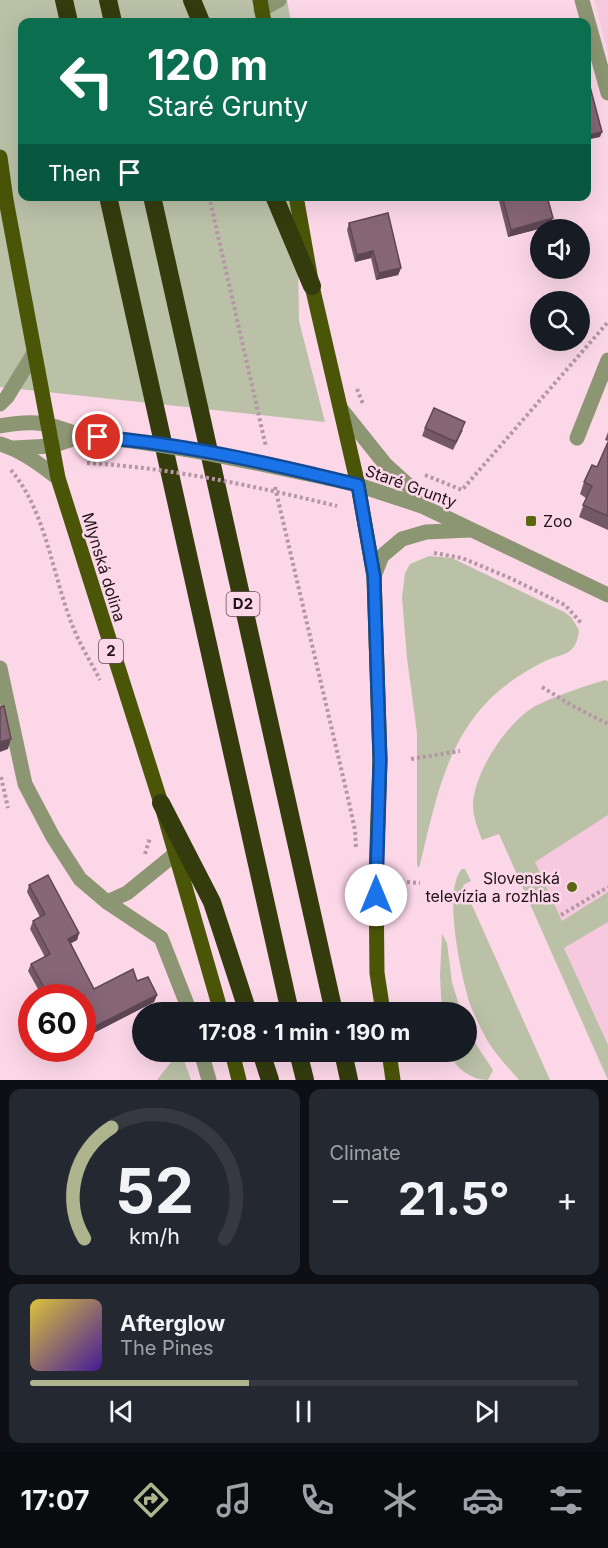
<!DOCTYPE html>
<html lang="en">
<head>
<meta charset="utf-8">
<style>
  :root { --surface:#171b24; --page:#242831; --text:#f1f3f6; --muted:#9ea1a6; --line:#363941; --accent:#adb48e }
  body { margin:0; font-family:Inter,sans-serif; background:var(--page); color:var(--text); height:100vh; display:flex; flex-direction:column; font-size:22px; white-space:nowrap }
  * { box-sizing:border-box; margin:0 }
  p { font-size:20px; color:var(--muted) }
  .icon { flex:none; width:33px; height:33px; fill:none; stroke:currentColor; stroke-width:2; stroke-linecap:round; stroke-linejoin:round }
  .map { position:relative; height:1080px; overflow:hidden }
  .panel { display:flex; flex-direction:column; gap:9px; padding:9px; background:#0d0f14; flex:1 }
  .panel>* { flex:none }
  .banner { position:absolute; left:18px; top:18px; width:573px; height:183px; border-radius:12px; box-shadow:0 6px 24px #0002; background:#0b6e4f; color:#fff; overflow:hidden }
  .fabs { position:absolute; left:530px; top:219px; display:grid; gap:12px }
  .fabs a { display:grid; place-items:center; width:60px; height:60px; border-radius:50%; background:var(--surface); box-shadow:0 6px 24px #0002; font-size:30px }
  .speed { position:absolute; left:18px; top:984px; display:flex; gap:12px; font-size:30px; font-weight:700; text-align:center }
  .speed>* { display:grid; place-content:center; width:78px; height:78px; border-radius:50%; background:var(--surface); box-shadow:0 6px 24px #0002; line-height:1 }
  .speed .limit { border:9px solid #d22; background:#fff; color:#111 }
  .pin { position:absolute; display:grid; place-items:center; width:51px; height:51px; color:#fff; margin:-26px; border:3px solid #fff; border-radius:50%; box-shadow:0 2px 6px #0007 }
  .me { position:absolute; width:66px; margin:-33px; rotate:0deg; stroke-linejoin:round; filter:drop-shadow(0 0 4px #0008) }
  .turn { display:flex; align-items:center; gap:21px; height:126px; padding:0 30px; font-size:27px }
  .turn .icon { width:78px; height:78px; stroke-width:2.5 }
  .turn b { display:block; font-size:42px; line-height:51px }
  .then { display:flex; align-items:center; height:57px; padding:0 30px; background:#0003; gap:12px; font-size:22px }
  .big { font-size:45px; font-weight:700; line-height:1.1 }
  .panel .tile { flex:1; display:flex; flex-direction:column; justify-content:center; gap:9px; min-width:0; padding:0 21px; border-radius:12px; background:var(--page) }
  .panel .dial { align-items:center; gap:0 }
  .dial svg { height:156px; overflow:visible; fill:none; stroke:var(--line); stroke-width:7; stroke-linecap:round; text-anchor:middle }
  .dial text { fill:var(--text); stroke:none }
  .song { display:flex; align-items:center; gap:18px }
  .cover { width:72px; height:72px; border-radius:9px; background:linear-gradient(135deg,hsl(50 70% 55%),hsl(260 70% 35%)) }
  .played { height:6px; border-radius:3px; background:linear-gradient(90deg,var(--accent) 40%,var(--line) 40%) }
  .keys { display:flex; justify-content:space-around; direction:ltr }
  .heat { display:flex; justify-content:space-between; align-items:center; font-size:33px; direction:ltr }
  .panel .tiles { flex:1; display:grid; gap:9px; grid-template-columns:1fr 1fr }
  .tile:last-child { grid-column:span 2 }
  .trip { position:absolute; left:132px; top:1002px; width:345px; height:60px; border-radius:30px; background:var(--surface); box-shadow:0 6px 24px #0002; font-weight:700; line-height:60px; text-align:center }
  .dock { display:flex; height:96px; justify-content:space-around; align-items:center; background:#090b0e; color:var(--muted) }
  .dock .icon { width:42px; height:42px }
  .dock .selected { color:var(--accent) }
  .dock b { font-size:27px; color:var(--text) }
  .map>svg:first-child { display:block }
  .built { fill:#f6c9df }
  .green { fill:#bac1a7 }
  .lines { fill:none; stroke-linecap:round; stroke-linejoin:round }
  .path { stroke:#b497a4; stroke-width:4; stroke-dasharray:3 3; stroke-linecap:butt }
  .minor { stroke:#8d9673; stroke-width:15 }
  .major { stroke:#4a5508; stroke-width:15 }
  .highway { stroke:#343c0e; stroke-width:18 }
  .path-bridge { stroke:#b497a4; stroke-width:4; stroke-dasharray:3 3; stroke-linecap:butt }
  .minor-bridge { stroke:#8d9673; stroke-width:15 }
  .wall { fill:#745865 }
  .shaded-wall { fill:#5e4753 }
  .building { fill:#876676; stroke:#5e4753; stroke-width:1.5 }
  .route-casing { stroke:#114b97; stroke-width:15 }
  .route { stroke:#1a73e8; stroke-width:10 }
  .poi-dot { fill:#5a670e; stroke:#fcd7e8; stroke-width:2 }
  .labels { text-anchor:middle; stroke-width:5; stroke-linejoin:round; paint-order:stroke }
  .shield { fill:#fcd7e8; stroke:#624e57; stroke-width:1.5 }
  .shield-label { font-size:15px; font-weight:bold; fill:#201319 }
  .street-label { font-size:16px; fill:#201319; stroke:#fcd7e8 }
  .poi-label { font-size:16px; fill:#201319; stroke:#fcd7e8; text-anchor:start }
</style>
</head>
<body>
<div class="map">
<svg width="608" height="1080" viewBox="0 0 608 1080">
  <rect width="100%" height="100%" fill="#fcd7e8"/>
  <g class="built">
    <polygon points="594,0 608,0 608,52"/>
    <polygon points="608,684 608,1045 509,827"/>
  </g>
  <g class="green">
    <polygon points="0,0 287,0 291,22 22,22 22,196 297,197 299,321 325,422 0,387"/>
    <path d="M 429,556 L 452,558 L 564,612 L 571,617 L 579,630 C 578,637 577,645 571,650 C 564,656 553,657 545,661 C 525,671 505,684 489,700 C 444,745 434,809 419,868 L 417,865 L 417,733 L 407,658 L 402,597 L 405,573 L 410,564 Z"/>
    <path d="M 606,680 L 608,682 L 608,815 L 535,862 L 562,921 L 608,892 L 608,922 L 564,948 L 608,1045 L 608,1080 L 499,834 L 482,840 C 478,829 473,817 473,805 C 474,772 506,725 532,708 C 546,699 590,684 606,680 Z"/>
    <path d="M 462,869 L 465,869 L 471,881 L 463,885 L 550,1080 L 519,1080 C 507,1066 493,1052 485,1036 C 479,1024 470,1008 467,994 C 460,968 443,889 462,869 Z"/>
    <polygon points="442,934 447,943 452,982 461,1012 442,1012 440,976"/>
    <path d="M 467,1026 L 477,1046 L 493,1070 L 488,1080 C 471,1080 455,1068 449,1052 L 466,1052 Z"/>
    <polygon points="179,1052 181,1052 191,1080 157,1080"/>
  </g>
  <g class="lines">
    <g class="path">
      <polyline points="297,22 297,21"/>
      <polyline points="209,196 266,447"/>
      <polyline points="357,389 363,404"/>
      <path d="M 11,470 C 47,513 52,575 73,627 C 80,645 91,662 100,680"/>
      <polyline points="425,475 462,490 608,322"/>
      <polyline points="275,487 348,798 355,830 356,848"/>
      <polyline points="434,553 462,558 510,578 565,605 582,624"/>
      <polyline points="542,687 571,705 608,724"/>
      <polyline points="411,759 460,751"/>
      <polyline points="1,777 8,808"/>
      <polyline points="145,854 150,838"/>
      <polyline points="407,882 420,883"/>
      <polyline points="561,915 608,887"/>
    </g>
    <g class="minor">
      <polyline points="582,0 608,93"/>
      <polyline points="261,10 279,0"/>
      <polyline points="0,404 7,397 34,353"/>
      <polyline points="341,409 385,464 407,484 422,506"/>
      <path d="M 0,426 C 37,419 48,423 82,436"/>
      <polyline points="577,438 608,360"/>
      <path d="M 0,444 C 23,451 39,464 58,478"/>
      <polyline points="14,448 51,446 82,436"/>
      <polyline points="327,478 358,485 422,506 608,595"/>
      <polyline points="374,576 382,556 402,539 426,532 470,530"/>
      <polyline points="0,668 25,784 53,837 80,879 107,902 161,938 190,1012"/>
      <polyline points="107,902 127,893 175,854"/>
      <polyline points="201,1052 209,1080"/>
    </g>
    <g class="major">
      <polyline points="260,0 264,22"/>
      <polyline points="0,157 6,200 58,478 161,803 221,1012"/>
      <polyline points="296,196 312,286 358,485 374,576 380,760 376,876 377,973 383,1012"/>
      <polyline points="232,1052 239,1080"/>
      <polyline points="389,1052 393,1080"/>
    </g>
    <g class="highway">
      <polyline points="64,0 69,22"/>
      <polyline points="108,0 113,22"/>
      <polyline points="192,0 201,22"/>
      <polyline points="108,196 290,1012"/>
      <polyline points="152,196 334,1012"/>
      <polyline points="274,196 312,286"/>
      <polyline points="161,803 212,902 248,1012"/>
      <polyline points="261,1052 270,1080"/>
      <polyline points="298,1052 305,1080"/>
      <polyline points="343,1052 349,1080"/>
    </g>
    <path class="path-bridge" d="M 87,463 C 174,468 253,486 337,506"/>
    <path class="minor-bridge" d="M 82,436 C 165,442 245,461 327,478"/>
  </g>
  <g class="wall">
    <polygon points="501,196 547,196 550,226 508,237 499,201"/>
    <polygon points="349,223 401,268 398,275 376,280 371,258 355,262 347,230"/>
    <polygon points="425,428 463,430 453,450 422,436"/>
    <polygon points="608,432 608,441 605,440"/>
    <polygon points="608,442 608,530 579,517 586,498 580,494 584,482 597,467"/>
    <polygon points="29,885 79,933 77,940 71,943 94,989 137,981 157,995 154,1002 82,1039 82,998 43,998 28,971 31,964 45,957 30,929 33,921 40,917 27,892"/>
    <polygon points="32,1012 32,1036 24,1022 27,1015"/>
    <polygon points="38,1048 63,1048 43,1059"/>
  </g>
  <g class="shaded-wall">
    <polygon points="602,132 600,137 586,140 586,136"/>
    <polygon points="553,218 550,226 508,237 511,230"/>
    <polygon points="373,251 371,258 355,262 357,255"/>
    <polygon points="401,268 398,275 376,280 379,273"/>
    <polygon points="11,739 8,749 0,752 0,742"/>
    <polygon points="79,933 77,940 66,946 68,939"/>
    <polygon points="157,995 154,1002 82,1039 82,1033"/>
    <polygon points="51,1048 63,1048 43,1059 46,1051"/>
  </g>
  <g class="building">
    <polygon points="589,83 602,132 586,136 586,84"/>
    <polygon points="502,196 547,196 553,218 511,230"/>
    <polygon points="388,213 401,268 379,273 373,251 357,255 349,223"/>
    <polygon points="434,408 465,422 456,442 425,428"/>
    <polygon points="608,442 608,516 583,505 592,486 584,482 592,465 597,467"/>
    <polygon points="4,706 11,739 0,742 0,707"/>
    <polygon points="48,875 79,933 68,939 94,989 133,969 137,981 148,977 157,995 82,1033 82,998 50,998 31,964 50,954 33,921 45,914 29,885"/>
    <polygon points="32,1012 32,1023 27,1015"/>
  </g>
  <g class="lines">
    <defs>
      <path id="route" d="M 98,437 C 185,444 273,464 358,485 L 374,576 L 380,760 L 376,895"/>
    </defs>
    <use href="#route" class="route-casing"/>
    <use href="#route" class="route"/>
  </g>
  <g class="poi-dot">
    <rect x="525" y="515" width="12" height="12" rx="3"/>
    <circle cx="572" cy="887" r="6"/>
  </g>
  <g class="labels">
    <g class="shield">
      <rect x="226.5" y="592" width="33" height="24" rx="4.5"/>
      <rect x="99" y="639" width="24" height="24" rx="4.5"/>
    </g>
    <g class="shield-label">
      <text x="243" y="609">D2</text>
      <text x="111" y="656">2</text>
    </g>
    <g class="street-label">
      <text transform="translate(411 486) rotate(20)" y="6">Staré Grunty</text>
      <text transform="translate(104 567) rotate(73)" y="6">Mlynská dolina</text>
    </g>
    <g class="poi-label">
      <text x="543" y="527">Zoo</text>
      <text x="560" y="884" text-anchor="end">Slovenská<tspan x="560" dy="18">televízia a rozhlas</tspan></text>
    </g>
  </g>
</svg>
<div class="fabs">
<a><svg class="icon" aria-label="sound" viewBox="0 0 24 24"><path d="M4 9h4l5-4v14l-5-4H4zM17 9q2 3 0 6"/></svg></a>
<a><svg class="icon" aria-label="search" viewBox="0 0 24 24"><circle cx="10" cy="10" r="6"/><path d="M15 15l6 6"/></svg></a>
</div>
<div class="speed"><div class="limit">60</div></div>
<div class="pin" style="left:98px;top:437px;background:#d93025"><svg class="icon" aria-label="arrive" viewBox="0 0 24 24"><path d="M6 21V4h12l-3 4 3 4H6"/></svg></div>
<svg class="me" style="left:376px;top:895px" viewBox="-20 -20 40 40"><circle r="19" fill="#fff"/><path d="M0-13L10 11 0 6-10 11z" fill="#1a73e8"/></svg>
<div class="trip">17:08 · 1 min · 190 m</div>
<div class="banner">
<div class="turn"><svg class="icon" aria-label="left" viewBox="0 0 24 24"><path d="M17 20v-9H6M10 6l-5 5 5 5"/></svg><div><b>120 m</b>Staré Grunty</div></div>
<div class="then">Then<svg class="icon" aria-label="arrive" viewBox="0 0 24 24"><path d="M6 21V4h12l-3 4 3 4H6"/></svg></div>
</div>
</div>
<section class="panel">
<div class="tiles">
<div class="tile dial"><svg viewBox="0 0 100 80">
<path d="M14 69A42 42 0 1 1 86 69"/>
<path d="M14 69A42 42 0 0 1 28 12" stroke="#adb48e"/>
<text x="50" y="56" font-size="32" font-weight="700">52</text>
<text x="50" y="72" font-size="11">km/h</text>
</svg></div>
<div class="tile"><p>Climate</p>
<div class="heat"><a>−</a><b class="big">21.5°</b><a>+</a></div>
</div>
<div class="tile">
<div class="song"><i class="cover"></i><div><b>Afterglow</b><p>The Pines</p></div></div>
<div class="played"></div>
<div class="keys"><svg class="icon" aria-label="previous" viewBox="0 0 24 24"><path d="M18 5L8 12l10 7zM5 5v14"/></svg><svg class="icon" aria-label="pause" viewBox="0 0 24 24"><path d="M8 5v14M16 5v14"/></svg><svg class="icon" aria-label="next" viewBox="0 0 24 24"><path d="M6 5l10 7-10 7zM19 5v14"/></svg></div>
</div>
</div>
</section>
<nav class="dock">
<b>17:07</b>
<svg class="icon selected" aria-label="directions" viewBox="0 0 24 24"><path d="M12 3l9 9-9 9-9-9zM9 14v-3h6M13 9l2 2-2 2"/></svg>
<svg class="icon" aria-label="music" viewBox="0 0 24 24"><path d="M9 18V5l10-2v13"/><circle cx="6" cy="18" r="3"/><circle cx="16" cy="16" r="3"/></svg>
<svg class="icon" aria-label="phone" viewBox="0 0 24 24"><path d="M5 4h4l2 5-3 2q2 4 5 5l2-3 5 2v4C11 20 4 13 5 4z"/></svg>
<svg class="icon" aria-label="climate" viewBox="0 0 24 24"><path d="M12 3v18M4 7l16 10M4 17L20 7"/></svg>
<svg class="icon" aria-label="car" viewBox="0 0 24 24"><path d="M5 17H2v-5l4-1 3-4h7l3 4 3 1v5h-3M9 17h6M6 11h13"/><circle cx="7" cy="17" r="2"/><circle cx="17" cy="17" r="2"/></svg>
<svg class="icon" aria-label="filters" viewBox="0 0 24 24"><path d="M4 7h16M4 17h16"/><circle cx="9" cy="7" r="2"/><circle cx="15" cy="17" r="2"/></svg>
</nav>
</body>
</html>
